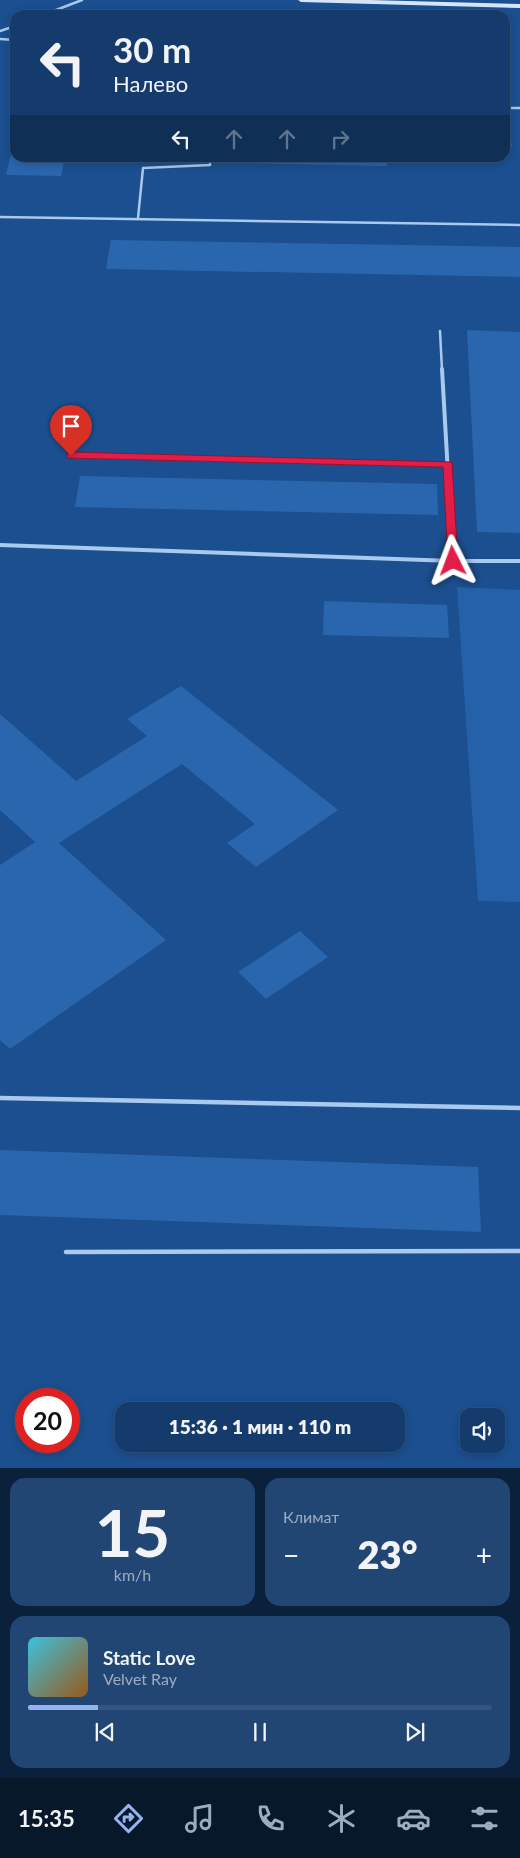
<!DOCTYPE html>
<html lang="ru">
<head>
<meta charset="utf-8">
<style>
  :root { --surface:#143b6b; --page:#214673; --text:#f1f3f6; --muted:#9dadc1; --line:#33557e; --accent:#95b2f1 }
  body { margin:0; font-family:Lato,sans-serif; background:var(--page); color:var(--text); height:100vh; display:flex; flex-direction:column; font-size:19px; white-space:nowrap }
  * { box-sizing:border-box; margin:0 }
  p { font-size:16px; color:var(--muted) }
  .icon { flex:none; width:28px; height:28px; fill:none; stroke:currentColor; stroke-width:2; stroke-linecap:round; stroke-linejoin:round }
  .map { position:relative; height:1468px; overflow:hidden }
  .details { display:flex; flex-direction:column; gap:10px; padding:10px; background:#0b203b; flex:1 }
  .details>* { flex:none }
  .banner { position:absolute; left:10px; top:10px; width:500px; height:152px; border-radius:15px; box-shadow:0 2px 8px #0003,0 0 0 1px var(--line); background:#143b6b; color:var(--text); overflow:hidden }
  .buttons { position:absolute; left:460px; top:1408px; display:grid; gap:10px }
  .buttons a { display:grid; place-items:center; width:45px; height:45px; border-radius:10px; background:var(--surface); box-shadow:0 2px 8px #0003,0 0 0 1px var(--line); font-size:25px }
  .speed { position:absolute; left:15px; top:1388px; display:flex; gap:10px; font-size:25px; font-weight:700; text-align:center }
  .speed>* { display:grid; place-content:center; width:65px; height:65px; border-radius:50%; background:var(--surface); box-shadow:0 2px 8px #0003,0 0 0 1px var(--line); line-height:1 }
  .speed .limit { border:8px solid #d22; background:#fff; color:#111 }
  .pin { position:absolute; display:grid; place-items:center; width:42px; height:42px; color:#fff; margin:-51px -21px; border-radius:50% 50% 50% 0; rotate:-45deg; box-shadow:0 0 5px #0007 }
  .pin .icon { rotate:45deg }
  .me { position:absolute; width:55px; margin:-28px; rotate:357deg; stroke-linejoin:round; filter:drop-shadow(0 0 4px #0008) }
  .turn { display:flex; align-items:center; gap:18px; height:105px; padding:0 20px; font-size:22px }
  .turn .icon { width:65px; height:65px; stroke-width:2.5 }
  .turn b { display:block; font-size:35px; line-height:42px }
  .lanes { display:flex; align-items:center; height:48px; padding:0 20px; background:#0003; justify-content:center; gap:25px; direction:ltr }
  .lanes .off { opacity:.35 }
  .big { font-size:38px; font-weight:800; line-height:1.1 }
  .details .card { flex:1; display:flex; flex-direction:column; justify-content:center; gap:8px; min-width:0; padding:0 18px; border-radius:15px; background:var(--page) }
  .details .dial { align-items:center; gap:0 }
  .dial b { font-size:65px; line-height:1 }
  .song { display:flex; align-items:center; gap:15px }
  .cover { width:60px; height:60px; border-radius:8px; background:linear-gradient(135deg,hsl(190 70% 55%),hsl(30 70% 35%)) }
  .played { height:5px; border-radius:2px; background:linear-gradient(90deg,var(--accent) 15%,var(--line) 15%) }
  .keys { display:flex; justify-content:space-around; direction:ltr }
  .heat { display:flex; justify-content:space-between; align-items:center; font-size:28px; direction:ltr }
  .details .tiles { flex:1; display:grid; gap:10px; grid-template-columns:1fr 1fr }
  .card:last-child { grid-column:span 2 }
  .trip { position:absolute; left:115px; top:1402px; width:290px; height:50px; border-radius:15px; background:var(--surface); box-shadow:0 2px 8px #0003,0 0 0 1px var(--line); font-weight:800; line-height:50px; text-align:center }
  .dock { display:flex; height:80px; justify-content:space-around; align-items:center; background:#08182b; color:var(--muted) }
  .dock .icon { width:35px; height:35px }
  .dock .on { color:var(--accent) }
  .dock b { font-size:22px; color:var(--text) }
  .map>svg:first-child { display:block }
  .green { fill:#2461a8 }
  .building { fill:#2a66ad }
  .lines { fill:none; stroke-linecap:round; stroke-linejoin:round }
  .service-far2 { stroke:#a9c9ee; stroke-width:2.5 }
  .service-far1 { stroke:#a9c9ee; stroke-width:4 }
  .service { stroke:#a9c9ee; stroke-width:4.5 }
  .secondary { fill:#d6e6fa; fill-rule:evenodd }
  .route { fill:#e11d48; stroke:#92132f }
</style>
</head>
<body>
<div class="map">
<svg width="520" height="1468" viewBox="0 0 520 1468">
  <rect width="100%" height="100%" fill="#1b4f8f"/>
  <polygon class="green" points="457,587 520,590 520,902 478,901"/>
  <g class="building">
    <polygon points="505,123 509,123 512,147 505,147"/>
    <polygon points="14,141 15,158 65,158 61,176 6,175"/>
    <polygon points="245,158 387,158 387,166 245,163"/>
    <polygon points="111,240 520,247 520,277 106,269"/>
    <polygon points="467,330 520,332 520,533 477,532"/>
    <polygon points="80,476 437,484 438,515 75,507"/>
    <polygon points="324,601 447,605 449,638 323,635"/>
    <polygon points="181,686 338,810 256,867 227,843 255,824 182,764 59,843 166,940 10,1049 0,1040 0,865 35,842 0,810 0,714 76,781 147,736 127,719"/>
    <polygon points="300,931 328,957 266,999 238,972"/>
    <polygon points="0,1150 478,1167 481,1232 0,1215"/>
  </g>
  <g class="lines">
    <g class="service-far2">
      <polyline points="43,15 82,0"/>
      <polyline points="0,31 15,26"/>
      <polyline points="0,39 15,40"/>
      <polyline points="505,108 520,108"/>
      <polyline points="420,158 420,161"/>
      <polyline points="0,217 520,225"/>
      <polyline points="138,218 143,168 210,165 210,158"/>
      <polyline points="440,331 442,370"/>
    </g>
    <g class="service-far1">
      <polyline points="442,369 453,561"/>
      <polyline points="71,456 448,465"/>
      <polyline points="0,545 453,561 520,561"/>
    </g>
    <g class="service">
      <polyline points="0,1098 520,1108"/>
      <polyline points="66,1252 520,1251"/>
    </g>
    <polygon class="secondary" points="298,0 370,0 520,4 520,8 301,2"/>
  </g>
  <polygon class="route" points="71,452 452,462 458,561 453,564 448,561 443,467 67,458 67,453"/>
</svg>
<div class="buttons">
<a><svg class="icon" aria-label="sound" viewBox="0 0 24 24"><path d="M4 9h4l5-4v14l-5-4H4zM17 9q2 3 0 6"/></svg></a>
</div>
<div class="speed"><div class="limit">20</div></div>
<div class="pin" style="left:71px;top:456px;background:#d93025"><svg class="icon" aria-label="arrive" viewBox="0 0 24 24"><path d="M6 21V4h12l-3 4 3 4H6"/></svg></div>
<svg class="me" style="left:453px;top:561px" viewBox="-20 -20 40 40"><path d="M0-17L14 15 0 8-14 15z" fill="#e11d48" stroke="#fff" stroke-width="4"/></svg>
<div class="trip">15:36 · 1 мин · 110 m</div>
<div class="banner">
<div class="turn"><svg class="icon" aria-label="left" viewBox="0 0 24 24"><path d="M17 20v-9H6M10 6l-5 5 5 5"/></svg><div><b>30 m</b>Налево</div></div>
<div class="lanes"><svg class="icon" aria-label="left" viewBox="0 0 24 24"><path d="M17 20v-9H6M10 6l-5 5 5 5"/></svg><svg class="icon off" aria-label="ahead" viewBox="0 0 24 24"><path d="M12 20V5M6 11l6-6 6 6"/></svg><svg class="icon off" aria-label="ahead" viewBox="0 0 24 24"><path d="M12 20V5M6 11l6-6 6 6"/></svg><svg class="icon off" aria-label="right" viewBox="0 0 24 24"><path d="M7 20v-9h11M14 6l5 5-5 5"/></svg></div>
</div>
</div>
<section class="details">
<div class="tiles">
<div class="card dial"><b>15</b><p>km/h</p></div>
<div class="card"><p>Климат</p>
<div class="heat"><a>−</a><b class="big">23°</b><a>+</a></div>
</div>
<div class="card">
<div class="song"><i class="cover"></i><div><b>Static Love</b><p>Velvet Ray</p></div></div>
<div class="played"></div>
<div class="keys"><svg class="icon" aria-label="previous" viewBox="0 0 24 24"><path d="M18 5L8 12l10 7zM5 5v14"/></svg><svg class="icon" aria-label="pause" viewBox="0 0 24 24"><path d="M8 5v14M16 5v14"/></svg><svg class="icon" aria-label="next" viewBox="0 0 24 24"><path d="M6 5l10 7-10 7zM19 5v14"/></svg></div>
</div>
</div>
</section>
<nav class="dock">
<b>15:35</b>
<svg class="icon on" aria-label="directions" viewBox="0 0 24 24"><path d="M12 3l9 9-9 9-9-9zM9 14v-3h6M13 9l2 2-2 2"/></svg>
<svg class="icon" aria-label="music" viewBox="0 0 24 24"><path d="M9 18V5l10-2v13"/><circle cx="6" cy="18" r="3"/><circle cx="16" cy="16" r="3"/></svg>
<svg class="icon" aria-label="phone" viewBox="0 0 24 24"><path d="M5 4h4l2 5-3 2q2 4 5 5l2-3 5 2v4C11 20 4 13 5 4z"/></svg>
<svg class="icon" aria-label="climate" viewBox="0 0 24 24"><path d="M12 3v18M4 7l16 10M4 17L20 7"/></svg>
<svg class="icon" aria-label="car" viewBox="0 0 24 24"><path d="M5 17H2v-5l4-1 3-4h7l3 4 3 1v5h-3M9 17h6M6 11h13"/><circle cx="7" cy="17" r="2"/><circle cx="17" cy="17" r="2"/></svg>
<svg class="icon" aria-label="filters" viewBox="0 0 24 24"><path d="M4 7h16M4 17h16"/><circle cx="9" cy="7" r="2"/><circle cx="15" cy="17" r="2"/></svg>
</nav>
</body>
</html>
